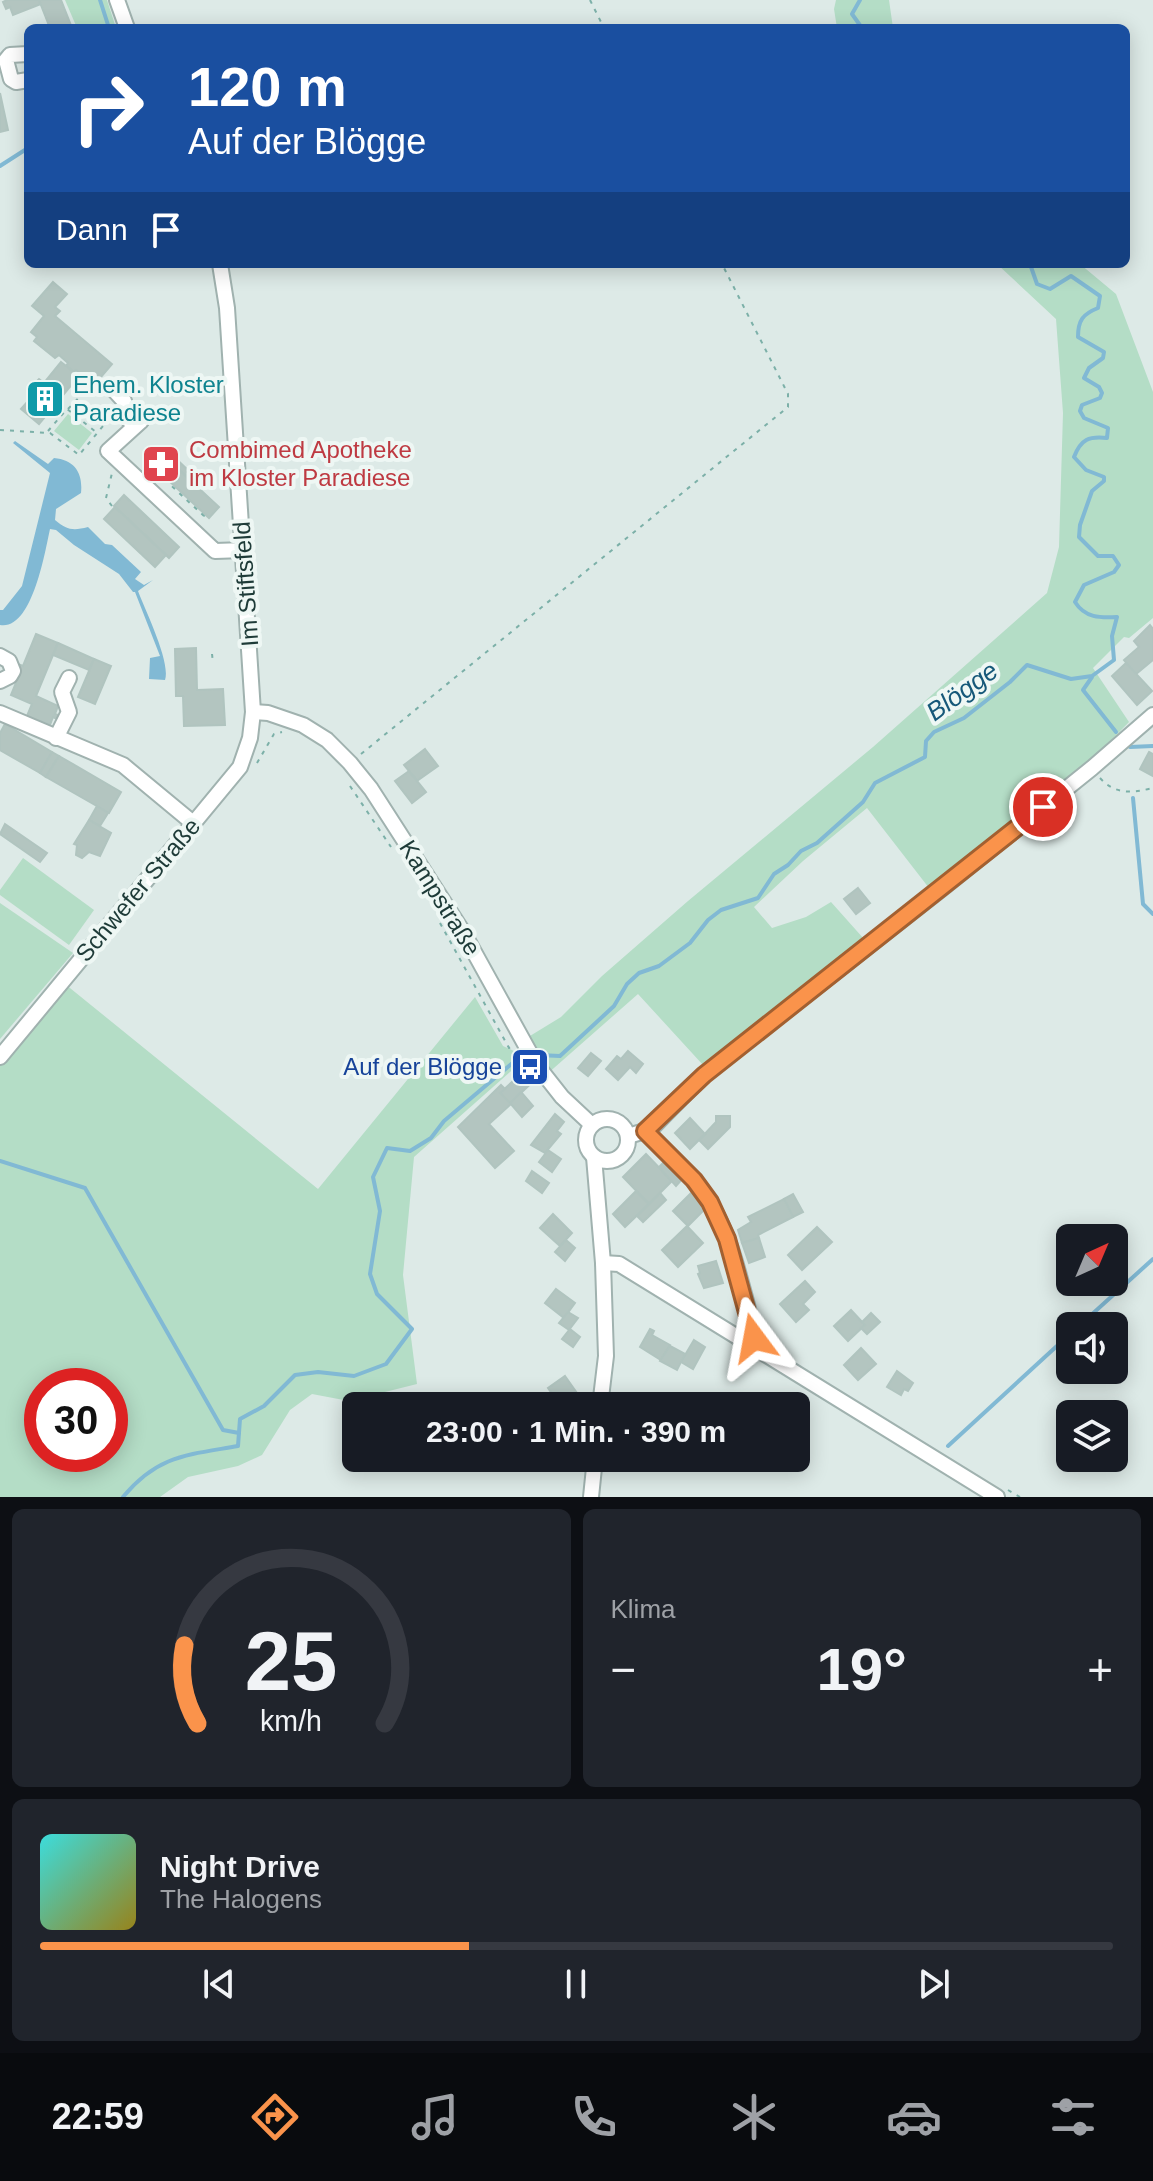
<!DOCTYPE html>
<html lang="de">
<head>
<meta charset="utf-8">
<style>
  :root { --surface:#171b24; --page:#20242c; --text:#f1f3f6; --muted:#9ea1a6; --line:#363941; --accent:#fa934b }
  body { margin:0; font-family:Helvetica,sans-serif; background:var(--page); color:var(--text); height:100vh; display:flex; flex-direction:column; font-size:30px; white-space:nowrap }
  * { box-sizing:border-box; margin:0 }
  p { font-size:26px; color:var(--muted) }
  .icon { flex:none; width:44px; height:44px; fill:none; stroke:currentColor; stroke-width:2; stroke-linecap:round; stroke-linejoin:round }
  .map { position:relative; height:1497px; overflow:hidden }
  .sheet { display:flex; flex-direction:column; gap:12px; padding:12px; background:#0d0f14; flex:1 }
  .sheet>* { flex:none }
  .hud { position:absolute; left:24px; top:24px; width:1106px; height:244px; border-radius:12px; box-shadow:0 4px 20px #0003; background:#1a4fa0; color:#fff; overflow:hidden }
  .needle { width:52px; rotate:44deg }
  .fabs { position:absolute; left:1056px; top:1224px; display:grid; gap:16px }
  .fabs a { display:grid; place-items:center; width:72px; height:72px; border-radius:12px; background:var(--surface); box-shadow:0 4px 20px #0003; font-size:40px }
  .speed { position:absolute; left:24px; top:1368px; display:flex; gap:16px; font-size:40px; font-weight:700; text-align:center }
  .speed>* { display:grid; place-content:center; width:104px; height:104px; border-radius:50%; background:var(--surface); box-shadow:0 4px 20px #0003; line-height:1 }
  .speed .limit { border:12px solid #d22; background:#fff; color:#111 }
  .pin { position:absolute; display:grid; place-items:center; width:68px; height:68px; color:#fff; margin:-34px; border:4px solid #fff; border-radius:50%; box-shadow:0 2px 8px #0007 }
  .me { position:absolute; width:88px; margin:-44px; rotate:347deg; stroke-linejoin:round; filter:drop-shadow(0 0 6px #0008) }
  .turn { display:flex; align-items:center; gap:28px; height:168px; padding:0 32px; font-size:36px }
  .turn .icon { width:104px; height:104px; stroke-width:2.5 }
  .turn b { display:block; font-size:56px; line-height:68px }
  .then { display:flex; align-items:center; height:76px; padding:0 32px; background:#0003; gap:16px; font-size:30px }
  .big { font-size:60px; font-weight:600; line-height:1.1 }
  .sheet .tile { flex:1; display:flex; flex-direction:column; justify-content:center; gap:12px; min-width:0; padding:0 28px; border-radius:12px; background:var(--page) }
  .sheet .dial { align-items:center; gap:0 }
  .dial svg { height:208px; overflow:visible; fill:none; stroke:var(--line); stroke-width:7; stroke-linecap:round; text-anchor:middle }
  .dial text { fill:var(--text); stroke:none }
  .song { display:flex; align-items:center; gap:24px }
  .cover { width:96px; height:96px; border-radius:12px; background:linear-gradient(135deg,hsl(180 70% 55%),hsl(50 70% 35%)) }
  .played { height:8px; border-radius:4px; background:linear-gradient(90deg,var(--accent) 40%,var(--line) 40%) }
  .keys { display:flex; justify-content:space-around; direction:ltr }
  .heat { display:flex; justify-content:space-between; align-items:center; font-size:44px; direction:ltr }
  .sheet .tiles { flex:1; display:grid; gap:12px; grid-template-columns:1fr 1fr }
  .tile:last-child { grid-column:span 2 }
  .trip { position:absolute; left:342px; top:1392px; width:468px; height:80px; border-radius:12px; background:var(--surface); box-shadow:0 4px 20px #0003; font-weight:600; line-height:80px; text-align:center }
  .tab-bar { display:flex; height:128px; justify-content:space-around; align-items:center; background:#090b0e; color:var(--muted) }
  .tab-bar .icon { width:56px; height:56px }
  .tab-bar .selected { color:var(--accent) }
  .tab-bar b { font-size:36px; color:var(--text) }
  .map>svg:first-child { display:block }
  .green { fill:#b4ddc6; fill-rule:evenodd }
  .water { fill:#81b9d4 }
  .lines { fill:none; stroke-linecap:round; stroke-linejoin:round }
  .stream { stroke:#81b9d4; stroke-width:4 }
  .building { fill:#b3c5c0; stroke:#b0c4bf; stroke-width:2 }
  .minor-casing { stroke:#a0b2af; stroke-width:18 }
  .path { stroke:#7cb0a8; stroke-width:2; stroke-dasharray:4 6; stroke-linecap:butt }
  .minor { stroke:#fff; stroke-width:14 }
  .route-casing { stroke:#a26031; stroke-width:20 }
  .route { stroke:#fa934b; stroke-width:14 }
  .labels { text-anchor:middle; stroke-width:8; stroke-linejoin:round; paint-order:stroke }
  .culture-label { font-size:24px; fill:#0d838f; stroke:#eef7f4; text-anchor:start }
  .health-label { font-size:24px; fill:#be3a42; stroke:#eef7f4; text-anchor:start }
  .street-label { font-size:24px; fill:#1e3b38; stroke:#eef7f4 }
  .transit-label { font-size:24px; fill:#164399; stroke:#eef7f4; text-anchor:end }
  .water-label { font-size:26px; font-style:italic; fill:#165879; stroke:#eef7f4 }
</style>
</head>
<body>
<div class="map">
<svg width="1153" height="1497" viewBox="0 0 1153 1497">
  <rect width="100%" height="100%" fill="#ddeae7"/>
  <g class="green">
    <polygon points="65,0 107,0 116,28 77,28"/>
    <polygon points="836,0 889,0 893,28 837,28 834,9"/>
    <polygon points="997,264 1080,264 1116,294 1153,392 1153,618 1129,638 1124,637 1093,668 1129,722 1088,764 929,888 867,808 803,861 754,907 772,928 806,917 831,902 864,939 703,1065 638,994 546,1075 525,1039 561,1017 602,976 688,901 873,747 1047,593 1059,547 1063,413 1056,319"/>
    <polygon points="68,414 92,433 79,450 54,431"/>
    <polygon points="23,858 94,910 69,945 0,895 0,890"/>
    <polygon points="0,903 73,953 0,1039"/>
    <path d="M 65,984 L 318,1189 L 475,997 L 503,1046 L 527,1057 L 414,1157 L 403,1275 L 417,1384 L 349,1401 L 312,1394 L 290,1410 L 262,1455 L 238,1466 L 188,1477 L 160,1497 L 0,1497 L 0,1065 ZM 42,1386 L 110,1386 L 110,1454 L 42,1454 Z"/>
  </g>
  <path class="water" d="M 15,441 L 48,464 L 54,458 C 75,460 83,473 81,493 L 56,509 L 55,520 C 67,530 73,531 88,527 L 105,544 L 112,545 L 141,572 L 135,579 L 144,585 L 153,580 L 138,591 C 145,610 171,662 165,680 L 149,679 L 150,658 L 160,656 L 135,592 L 133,592 L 119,574 L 74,545 L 56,530 L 50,529 C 45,552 32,631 0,625 L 0,610 L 3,610 L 22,586 L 50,473 L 13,443 Z"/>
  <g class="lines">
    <g class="stream">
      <polyline points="100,0 109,28"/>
      <polyline points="860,0 852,14 862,28"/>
      <polyline points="0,166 28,148"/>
      <polyline points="1092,677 1083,690 1116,732"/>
      <polyline points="1130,747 1153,746"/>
      <polyline points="1133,798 1143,904 1153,914"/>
      <path d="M 538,1055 L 560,1056 L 614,1006 L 627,984 L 639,973 L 659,966 L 690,943 L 708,920 L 721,910 L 758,898 L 774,874 L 788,865 L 801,851 L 817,843 L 863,802 L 875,783 L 925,757 L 926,741 L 934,732 L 964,718 L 1010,682 L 1027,665 L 1071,679 L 1092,676 L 1114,660 L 1112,636 L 1117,617 C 1100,618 1085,618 1075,602 L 1084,585 L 1114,572 L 1119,565 L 1113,556 L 1098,556 L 1079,537 L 1080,525 L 1092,491 L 1104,481 L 1104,477 L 1086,470 L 1074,457 C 1081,439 1089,436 1107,438 L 1108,428 L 1084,418 L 1080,411 L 1082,405 L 1100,398 L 1102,393 L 1099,387 L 1084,378 L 1089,368 L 1103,358 L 1104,352 L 1078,337 C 1078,320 1083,314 1098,308 L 1100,296 L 1071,276 L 1050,289 L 1037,284 L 1030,264"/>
      <polyline points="0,1161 85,1188 223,1430 239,1433"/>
      <polyline points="1079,1326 1153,1259"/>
      <polyline points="948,1446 1070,1334"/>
      <path d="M 123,1497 C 158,1455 187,1455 238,1446 L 240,1419 L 264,1406 L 295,1375 L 318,1372 L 354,1376 L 386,1364 L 412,1329 L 377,1294 L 370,1274 L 380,1211 L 373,1177 L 387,1148 L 410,1151 L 431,1138 L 444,1121 L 516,1060 L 521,1058"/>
    </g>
  </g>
  <g class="building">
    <polygon points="7,0 39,0 41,4 13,15 10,7 6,9 3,2"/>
    <polygon points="39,0 61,0 72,28 50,28"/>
    <polygon points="0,93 8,130 0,132"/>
    <polygon points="53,282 67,294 55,307 60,311 55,316 112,364 100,378 103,381 96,390 76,370 74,372 66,366 68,363 59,355 55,358 34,341 37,337 31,332 44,316 32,306"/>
    <polygon points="61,362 79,376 39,424 21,409 39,389 34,384 39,379 44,383"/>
    <polygon points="168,451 190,472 186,476 163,455"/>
    <polygon points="163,455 219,507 209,518 153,466"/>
    <polygon points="124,495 179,547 169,558 114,506"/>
    <polygon points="115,507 166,555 155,567 104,519"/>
    <polygon points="1150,625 1153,629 1153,660 1136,674 1124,660 1139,647 1134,641"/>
    <polygon points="36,634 58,643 36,696 58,706 55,714 61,716 59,720 53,717 50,725 27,716 32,704 11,695 20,673 15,671 18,664 23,666"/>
    <polygon points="58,643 94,659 89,670 53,655"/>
    <polygon points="196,648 197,690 223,689 225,725 184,726 183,696 176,696 175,649"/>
    <polygon points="94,659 111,666 95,704 78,697"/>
    <polygon points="1126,663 1152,691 1137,705 1112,676"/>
    <polygon points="5,724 52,752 40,773 0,750 0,733"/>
    <polygon points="425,749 438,766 417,781 404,765"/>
    <polygon points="52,752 59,756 46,777 40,773"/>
    <polygon points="1149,752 1153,754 1153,776 1140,769"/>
    <polygon points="59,756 121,792 109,813 46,777"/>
    <polygon points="409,771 426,792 412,803 395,781"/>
    <polygon points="97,806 108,813 100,826 89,820"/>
    <polygon points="89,820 111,833 100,856 89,852 82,858 76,855 77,845 74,844"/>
    <polygon points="5,824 47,853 40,862 0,834"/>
    <polygon points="858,888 870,903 856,914 844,899"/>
    <polygon points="628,1051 643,1064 636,1073 630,1067 618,1080 606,1069 617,1056 621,1059"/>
    <polygon points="591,1053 601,1061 588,1076 578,1068"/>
    <polygon points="526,1069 535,1080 510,1103 500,1093"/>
    <polygon points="501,1085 505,1089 500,1093 511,1104 489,1124 514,1151 495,1168 458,1127"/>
    <polygon points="521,1092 533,1106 522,1117 510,1103"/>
    <polygon points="555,1114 564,1122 557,1131 561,1134 545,1153 531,1145"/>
    <polygon points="716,1116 730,1116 730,1127 708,1149 699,1140 716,1122"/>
    <polygon points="690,1118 705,1134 690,1149 675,1133"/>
    <polygon points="548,1150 561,1159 552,1172 539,1162"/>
    <polygon points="646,1154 672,1181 649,1204 623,1177"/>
    <polygon points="667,1159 684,1177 676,1186 659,1167"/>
    <polygon points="532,1171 549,1183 542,1193 526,1181"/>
    <polygon points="636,1191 649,1204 625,1227 613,1214"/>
    <polygon points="692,1192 705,1209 688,1226 673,1211"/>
    <polygon points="660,1193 666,1200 643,1222 637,1216"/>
    <polygon points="793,1194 803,1212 793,1217 784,1199"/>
    <polygon points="784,1199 793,1217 758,1235 759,1238 742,1243 738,1230 751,1222 748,1217"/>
    <polygon points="553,1214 572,1233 560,1246 540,1228"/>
    <polygon points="687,1226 703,1243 678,1267 662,1250"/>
    <polygon points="817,1227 832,1242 802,1270 788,1255"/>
    <polygon points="759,1238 765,1257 749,1263 742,1243"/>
    <polygon points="566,1240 575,1248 565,1261 555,1252"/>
    <polygon points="716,1261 723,1283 704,1288 698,1274 700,1273 698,1266"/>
    <polygon points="805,1281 815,1292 803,1304 809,1310 796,1322 780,1304"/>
    <polygon points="556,1289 575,1303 564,1318 545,1303"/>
    <polygon points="851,1310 865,1325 848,1341 834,1326"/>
    <polygon points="568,1312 578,1318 569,1330 559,1323"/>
    <polygon points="871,1313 880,1322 867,1334 861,1328 865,1325 862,1322"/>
    <polygon points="570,1329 580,1337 573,1347 562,1339"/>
    <polygon points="650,1329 654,1331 652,1335 670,1345 661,1360 640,1347"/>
    <polygon points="694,1340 705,1347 693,1369 681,1362"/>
    <polygon points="670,1346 685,1354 677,1370 660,1361"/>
    <polygon points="861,1348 876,1364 858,1380 844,1365"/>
    <polygon points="897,1371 913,1383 908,1391 904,1389 901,1395 887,1387"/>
    <polygon points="565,1376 577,1393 567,1401 568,1406 548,1406 555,1398 548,1388"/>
  </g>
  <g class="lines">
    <defs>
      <g id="minor">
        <polyline points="117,0 127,28"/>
        <polyline points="28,54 10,55 6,60 11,79 16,82 28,80"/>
        <polyline points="113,389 124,401 129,420 141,421"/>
        <polyline points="141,421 108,451 215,551 244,550"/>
        <polyline points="0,656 9,661 13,671 10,676 0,681"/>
        <polyline points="253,712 268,713 303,725 327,740 350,763 371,789 463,932 536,1064 562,1097 592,1125"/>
        <polyline points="0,713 123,765 193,823"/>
        <polyline points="56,738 69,712 62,692 69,678"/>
        <polyline points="0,1057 240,767 250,738 253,712 227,308 220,264"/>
        <circle cx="607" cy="1140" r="21"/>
        <path d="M 645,1131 C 667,1153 692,1174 708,1200 C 733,1238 741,1287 754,1330 L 754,1338 L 750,1344"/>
        <polyline points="628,1136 645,1131 654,1126 704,1075 944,887 1092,768 1153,715"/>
        <polyline points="594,1157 603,1263 606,1356 600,1406"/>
        <polyline points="603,1263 619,1264 997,1497"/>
        <polyline points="591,1497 595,1458"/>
      </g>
    </defs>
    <use href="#minor" class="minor-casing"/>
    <g class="path">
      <polyline points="590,0 604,28"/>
      <polyline points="68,409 88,388"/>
      <polyline points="0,430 50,433 79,455 113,414"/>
      <polyline points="48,431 67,409 96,432"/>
      <polyline points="150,466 204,516 203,518"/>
      <polyline points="112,506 106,498 112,473"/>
      <polyline points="212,654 213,663"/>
      <polyline points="361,754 788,407 788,394 722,264"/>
      <polyline points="257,763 274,734 282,732"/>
      <path d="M 1100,778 C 1115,795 1132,793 1153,788"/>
      <polyline points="350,786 391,847"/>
      <polyline points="440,923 509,1048 511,1047"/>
      <polyline points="1008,1490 1020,1497"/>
    </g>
    <use href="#minor" class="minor"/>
  </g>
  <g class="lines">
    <defs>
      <polyline id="route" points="754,1338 727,1239 710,1202 694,1180 645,1131 704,1075 1043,807"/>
    </defs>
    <use href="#route" class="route-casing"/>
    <use href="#route" class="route"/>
  </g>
  <defs>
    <symbol id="building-square" viewBox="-11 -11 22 22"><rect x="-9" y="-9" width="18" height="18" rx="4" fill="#0f9aa8" stroke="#eef7f4"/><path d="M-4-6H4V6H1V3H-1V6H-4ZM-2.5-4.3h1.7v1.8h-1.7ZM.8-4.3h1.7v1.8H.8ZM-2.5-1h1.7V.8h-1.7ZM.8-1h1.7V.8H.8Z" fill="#fff"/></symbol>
    <symbol id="pharmacy-square" viewBox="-11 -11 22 22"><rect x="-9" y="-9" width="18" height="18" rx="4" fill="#e0444e" stroke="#eef7f4"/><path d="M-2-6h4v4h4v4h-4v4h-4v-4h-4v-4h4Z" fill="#fff"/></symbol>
    <symbol id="bus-square" viewBox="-11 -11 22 22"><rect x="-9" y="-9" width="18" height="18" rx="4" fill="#1a4fb4" stroke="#eef7f4"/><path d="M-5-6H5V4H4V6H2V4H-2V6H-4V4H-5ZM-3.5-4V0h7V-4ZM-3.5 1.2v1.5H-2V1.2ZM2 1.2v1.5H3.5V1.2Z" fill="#fff"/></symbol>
  </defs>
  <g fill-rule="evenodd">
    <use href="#building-square" x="23" y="377" width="44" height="44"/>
    <use href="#pharmacy-square" x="139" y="442" width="44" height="44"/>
    <use href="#bus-square" x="508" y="1045" width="44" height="44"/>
  </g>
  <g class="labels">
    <g class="culture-label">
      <text x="73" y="393">Ehem. Kloster<tspan x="73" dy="28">Paradiese</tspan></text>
    </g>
    <g class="health-label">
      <text x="189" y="458">Combimed Apotheke<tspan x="189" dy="28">im Kloster Paradiese</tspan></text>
    </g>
    <g class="street-label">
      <text transform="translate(246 584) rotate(-94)" y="8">Im Stiftsfeld</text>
      <text transform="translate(138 890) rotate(-50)" y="8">Schwefer Straße</text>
      <text transform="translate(440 898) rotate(58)" y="8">Kampstraße</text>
    </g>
    <g class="transit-label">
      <text x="502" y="1075">Auf der Blögge</text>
    </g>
    <g class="water-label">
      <text transform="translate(962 691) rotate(-36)" y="9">Blögge</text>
    </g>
  </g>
</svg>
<div class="fabs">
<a><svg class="needle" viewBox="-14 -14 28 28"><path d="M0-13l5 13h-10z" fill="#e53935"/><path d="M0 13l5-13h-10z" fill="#9ea1a6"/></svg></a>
<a><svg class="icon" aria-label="sound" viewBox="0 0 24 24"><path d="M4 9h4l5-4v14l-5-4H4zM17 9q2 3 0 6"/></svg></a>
<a><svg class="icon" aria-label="layers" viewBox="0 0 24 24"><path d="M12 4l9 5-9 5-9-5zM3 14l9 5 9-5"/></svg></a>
</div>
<div class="speed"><div class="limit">30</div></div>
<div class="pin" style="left:1043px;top:807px;background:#d93025"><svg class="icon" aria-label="arrive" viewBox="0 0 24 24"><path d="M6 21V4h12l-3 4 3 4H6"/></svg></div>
<svg class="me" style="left:754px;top:1338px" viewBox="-20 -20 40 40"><path d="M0-17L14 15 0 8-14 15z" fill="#fa934b" stroke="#fff" stroke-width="4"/></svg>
<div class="trip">23:00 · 1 Min. · 390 m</div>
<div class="hud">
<div class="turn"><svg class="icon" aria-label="right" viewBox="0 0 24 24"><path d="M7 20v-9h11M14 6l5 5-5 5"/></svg><div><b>120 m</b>Auf der Blögge</div></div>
<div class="then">Dann<svg class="icon" aria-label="arrive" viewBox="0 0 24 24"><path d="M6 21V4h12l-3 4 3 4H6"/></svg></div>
</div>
</div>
<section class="sheet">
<div class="tiles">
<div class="tile dial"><svg viewBox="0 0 100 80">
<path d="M14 69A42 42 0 1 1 86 69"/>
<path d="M14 69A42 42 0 0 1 9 39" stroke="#fa934b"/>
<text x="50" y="56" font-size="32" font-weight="700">25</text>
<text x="50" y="72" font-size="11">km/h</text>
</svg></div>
<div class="tile"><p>Klima</p>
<div class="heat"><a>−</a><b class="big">19°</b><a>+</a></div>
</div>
<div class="tile">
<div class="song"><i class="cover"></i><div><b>Night Drive</b><p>The Halogens</p></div></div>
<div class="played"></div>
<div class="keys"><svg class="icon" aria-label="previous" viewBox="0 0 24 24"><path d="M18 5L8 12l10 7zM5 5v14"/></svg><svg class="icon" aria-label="pause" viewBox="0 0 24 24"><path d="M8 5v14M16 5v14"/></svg><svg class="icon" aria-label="next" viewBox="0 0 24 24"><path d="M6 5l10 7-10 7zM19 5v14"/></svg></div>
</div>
</div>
</section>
<nav class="tab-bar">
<b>22:59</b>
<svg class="icon selected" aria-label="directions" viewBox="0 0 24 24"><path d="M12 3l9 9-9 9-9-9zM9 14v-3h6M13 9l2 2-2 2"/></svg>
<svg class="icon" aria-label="music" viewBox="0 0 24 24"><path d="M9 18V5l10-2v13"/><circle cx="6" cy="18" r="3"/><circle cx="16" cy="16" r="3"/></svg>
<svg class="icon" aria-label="phone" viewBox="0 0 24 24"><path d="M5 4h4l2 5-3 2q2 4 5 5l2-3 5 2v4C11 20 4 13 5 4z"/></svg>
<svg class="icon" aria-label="climate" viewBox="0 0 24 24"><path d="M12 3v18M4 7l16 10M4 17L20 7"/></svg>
<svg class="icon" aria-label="car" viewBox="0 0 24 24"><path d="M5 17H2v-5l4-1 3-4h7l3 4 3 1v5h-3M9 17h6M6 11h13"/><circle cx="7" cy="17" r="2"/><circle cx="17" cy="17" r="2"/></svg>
<svg class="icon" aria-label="filters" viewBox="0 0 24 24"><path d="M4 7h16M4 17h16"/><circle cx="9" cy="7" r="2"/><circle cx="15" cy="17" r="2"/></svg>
</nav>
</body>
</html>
